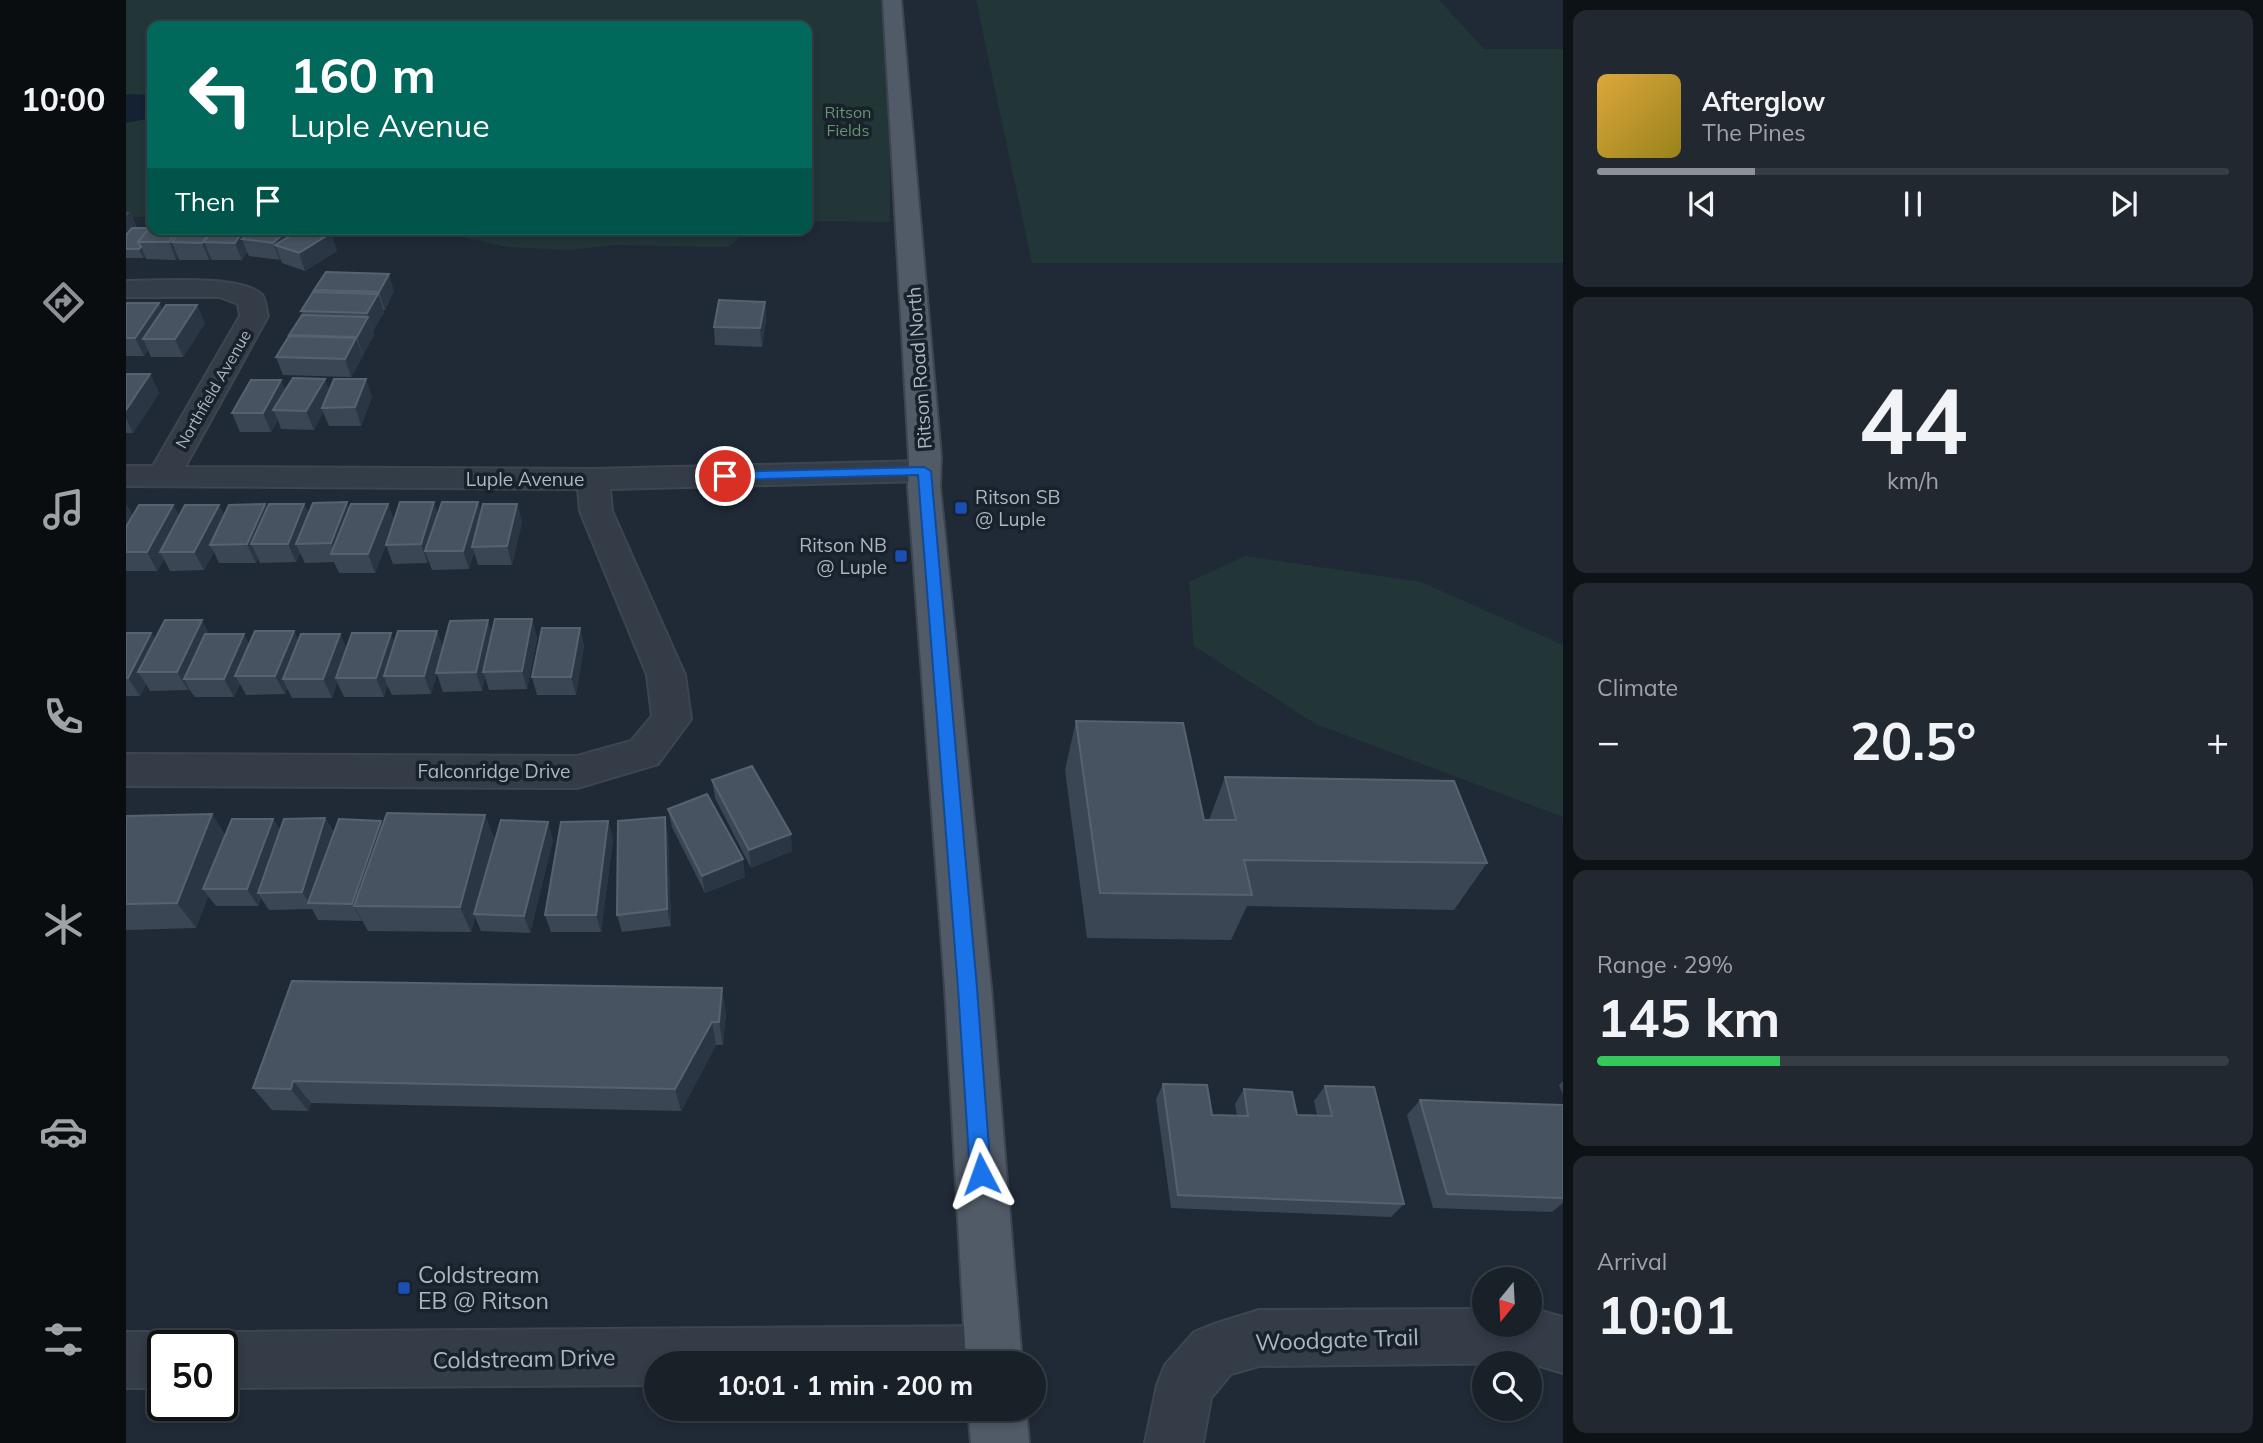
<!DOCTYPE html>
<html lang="en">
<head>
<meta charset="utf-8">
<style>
  :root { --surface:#182028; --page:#212830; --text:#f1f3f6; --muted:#9fa3a8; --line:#363e45; --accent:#8c9099 }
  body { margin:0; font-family:Mulish,sans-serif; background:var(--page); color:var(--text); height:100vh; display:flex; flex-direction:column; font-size:26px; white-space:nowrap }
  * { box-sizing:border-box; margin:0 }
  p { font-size:23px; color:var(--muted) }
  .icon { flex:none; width:38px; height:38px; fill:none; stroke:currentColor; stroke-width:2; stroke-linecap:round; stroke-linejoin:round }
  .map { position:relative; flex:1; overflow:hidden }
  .panel { display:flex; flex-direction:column; gap:10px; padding:10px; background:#0d1216; width:700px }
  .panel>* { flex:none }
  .banner { position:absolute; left:21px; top:21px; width:665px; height:214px; border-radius:14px; box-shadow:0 4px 10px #0003,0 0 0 2px var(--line); background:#00695c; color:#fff; overflow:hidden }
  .needle { width:46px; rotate:198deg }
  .fabs { position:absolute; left:1346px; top:1267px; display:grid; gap:14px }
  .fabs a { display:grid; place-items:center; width:70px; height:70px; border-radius:50%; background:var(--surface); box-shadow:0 4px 10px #0003,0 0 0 2px var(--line); font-size:35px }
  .speed { position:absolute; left:21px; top:1330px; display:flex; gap:14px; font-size:35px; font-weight:700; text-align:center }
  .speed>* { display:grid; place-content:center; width:91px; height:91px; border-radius:50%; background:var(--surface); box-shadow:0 4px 10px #0003,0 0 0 2px var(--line); line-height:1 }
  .speed .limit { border:4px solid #111; border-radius:10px; background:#fff; color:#111 }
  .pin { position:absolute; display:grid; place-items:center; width:60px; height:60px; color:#fff; margin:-30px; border:4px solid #fff; border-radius:50%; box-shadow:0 2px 7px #0007 }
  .me { position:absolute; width:77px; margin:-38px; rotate:356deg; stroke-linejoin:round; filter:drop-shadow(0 0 5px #0008) }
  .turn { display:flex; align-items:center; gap:24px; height:147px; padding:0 28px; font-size:32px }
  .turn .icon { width:91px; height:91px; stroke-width:2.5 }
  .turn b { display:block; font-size:49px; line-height:60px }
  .then { display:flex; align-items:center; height:66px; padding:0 28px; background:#0003; gap:14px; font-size:26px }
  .big { font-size:52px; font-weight:700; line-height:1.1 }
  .panel .card { flex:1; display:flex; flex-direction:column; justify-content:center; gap:10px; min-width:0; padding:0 24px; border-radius:14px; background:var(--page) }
  .panel .dial { align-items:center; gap:0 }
  .dial b { font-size:91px; line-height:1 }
  .song { display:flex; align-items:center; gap:21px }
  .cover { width:84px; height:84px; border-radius:10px; background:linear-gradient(135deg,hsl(40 70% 55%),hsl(50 70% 35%)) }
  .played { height:7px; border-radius:4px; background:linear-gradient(90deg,var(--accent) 25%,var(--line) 25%) }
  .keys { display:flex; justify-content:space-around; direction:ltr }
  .heat { display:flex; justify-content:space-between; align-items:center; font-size:38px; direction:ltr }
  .charge { height:10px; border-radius:5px; background:linear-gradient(90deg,#34c759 29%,var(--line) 0) }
  .trip { position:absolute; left:518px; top:1351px; width:402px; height:70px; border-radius:35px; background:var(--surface); box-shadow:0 4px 10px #0003,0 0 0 2px var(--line); font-weight:700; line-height:70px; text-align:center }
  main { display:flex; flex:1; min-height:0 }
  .dock { display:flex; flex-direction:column; width:126px; justify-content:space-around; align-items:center; background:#0a0d10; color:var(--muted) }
  .dock .icon { width:49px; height:49px }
  .dock .selected { color:var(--accent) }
  .dock b { font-size:32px; color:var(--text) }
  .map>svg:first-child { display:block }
  .green { fill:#223638 }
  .water { fill:#142233 }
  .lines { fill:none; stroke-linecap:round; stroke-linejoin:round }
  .minor-casing { stroke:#3d4551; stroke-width:4 }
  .major-casing { stroke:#3d4551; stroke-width:4 }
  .minor { fill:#333c47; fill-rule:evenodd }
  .major { fill:#515b67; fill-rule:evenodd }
  .wall { fill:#3b4655 }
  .shaded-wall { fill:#2b3644 }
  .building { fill:#475361; stroke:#576271; stroke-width:2 }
  .route { fill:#1a73e8; stroke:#114b97; stroke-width:2 }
  .transit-dot { fill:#1a4fb4; stroke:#19212b; stroke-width:2.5 }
  .labels { text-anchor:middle; stroke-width:7; stroke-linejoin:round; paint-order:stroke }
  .far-park-label { font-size:16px; fill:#65946f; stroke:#19212b }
  .far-street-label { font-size:16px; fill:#adb7c4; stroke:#19212b }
  .street-label { font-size:19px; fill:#adb7c4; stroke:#19212b }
  .poi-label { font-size:19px; fill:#adb7c4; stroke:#19212b; text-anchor:start }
  .near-poi-label { font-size:23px; fill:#adb7c4; stroke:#19212b; text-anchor:start }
  .near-street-label { font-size:23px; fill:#adb7c4; stroke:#19212b }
</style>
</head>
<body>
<main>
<nav class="dock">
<b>10:00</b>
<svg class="icon selected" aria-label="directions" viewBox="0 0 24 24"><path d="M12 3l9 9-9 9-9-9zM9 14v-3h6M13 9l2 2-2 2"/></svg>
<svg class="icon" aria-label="music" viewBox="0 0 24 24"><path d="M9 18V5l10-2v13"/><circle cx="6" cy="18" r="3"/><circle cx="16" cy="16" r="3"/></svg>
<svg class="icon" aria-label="phone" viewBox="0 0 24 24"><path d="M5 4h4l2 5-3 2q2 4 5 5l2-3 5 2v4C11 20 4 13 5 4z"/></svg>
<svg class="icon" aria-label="climate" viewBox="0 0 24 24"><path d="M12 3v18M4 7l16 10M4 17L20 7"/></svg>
<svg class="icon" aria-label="car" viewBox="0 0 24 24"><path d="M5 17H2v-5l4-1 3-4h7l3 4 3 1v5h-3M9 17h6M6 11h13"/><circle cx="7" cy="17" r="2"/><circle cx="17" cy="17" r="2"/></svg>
<svg class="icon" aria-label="filters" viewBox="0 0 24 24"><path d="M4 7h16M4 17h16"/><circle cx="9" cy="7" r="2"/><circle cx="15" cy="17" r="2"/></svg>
</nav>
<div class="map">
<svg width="1437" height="1443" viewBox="0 0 1437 1443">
  <rect width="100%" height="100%" fill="#202a36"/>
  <g class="green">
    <polygon points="0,0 763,0 764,222 681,221 681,26 26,26 26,217 0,217"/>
    <polygon points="850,0 1313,0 1358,49 1437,49 1437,263 906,263"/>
    <polygon points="299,229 624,229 602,247 488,245 443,250 382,247"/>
    <polygon points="1119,556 1295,582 1437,645 1437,817 1190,724 1068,646 1063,582"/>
  </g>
  <polygon class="water" points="0,94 26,95 26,118 0,123"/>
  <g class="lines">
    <defs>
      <g id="minor">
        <path d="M 0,281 C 29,281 116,274 136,295 C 140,300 140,310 142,316 L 59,467 L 467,469 L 798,461 L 809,464 L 814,471 L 809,478 L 798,481 L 484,489 L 486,511 L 559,675 L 565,719 L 532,764 L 451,788 L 0,786 L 0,754 L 451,756 L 505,741 L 526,716 L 521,675 L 454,511 L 452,489 L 0,486 L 0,466 L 27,466 L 114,316 L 112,304 L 94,297 L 0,297 Z"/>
        <polygon points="1404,1308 1437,1317 1437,1373 1404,1363 1133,1366 1105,1374 1085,1398 1077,1443 1019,1443 1031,1385 1039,1365 1068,1332 1088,1324 1133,1310 1358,1309 1358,1325 1404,1325"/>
        <polygon points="868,1326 888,1334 896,1354 892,1363 530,1363 530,1385 96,1388 96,1346 74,1346 76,1340 96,1332"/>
        <polygon points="0,1332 37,1332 57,1340 59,1346 37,1346 37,1388 0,1388"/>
      </g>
      <g id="major">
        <polygon points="757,0 775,0 815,457 814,487 865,987 896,1363 840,1363 819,987 782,487 783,457"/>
        <polygon points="842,1409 900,1409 903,1443 845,1443"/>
      </g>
    </defs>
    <use href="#minor" class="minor-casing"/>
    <use href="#major" class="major-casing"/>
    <use href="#minor" class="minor"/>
    <use href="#major" class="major"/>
  </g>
  <g class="wall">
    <polygon points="0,212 4,212 11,228 26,229 191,229 211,251 179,271 156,263 155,260 123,256 121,252 116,260 86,260 85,258 83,260 53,260 52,257 50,260 20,259 19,256 17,258 0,258"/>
    <polygon points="188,290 268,291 259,310 257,310 258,312 247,331 248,335 237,355 236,355 237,356 225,377 157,375 150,357 177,315 175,311 189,292"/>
    <polygon points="639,302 640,320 636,347 589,345 588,327"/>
    <polygon points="33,303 36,310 79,323 57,357 25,357 22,350 18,356 0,356 0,306"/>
    <polygon points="0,374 24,374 33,393 7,433 0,433"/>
    <polygon points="160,390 203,390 246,397 235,426 203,426 197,412 188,430 155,429 152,420 145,432 114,432 106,413"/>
    <polygon points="221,502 223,509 262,504 268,521 312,514 355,512 391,504 396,522 386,565 352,565 348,552 343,569 306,570 302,559 301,563 267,564 260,545 249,573 213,573 208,562 179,563 174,553 170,562 134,563 132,558 130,563 93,563 88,552 78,570 44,571 38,559 31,571 0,571 0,505 7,516 47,505 53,516 98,515 139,504 141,509 178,504 183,514"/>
    <polygon points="406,619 411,638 401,689 363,690 359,677 356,691 317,692 311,674 305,694 266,695 261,685 258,697 218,697 211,682 206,698 166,698 161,688 159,694 120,695 114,684 108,697 69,697 63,689 62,690 24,691 20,684 14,696 0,696 0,633 25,633 29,639 84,634 123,644 168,631 172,641 214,634 220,648 269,643 317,648 366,634"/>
    <polygon points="454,628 458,646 450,695 411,695 406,677"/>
    <polygon points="950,721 1078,820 1083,820 1099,777 1361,863 1328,910 1121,906 1105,940 961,938 939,770"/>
    <polygon points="586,780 666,851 625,868 589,798"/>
    <polygon points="542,809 619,877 579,893 546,827"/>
    <polygon points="86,814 99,835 147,819 154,830 199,818 208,833 255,821 256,824 359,815 369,841 427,840 404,933 355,931 349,917 345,932 242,931 236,920 236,921 192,920 186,909 143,910 135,898 132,906 90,906 82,896 70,928 0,930 0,816"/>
    <polygon points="482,821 487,839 475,932 425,932 419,915"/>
    <polygon points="542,834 545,926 496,932 491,915"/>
    <polygon points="166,981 600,1012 597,1045 590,1045 555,1111 185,1103 182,1111 146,1110 127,1088"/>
    <polygon points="1437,1081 1437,1095 1433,1085"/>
    <polygon points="1037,1084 1086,1115 1111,1116 1109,1104 1118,1089 1171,1115 1191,1115 1188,1101 1199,1086 1278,1204 1265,1217 1045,1208 1030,1099"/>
    <polygon points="1294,1100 1437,1105 1437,1203 1426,1212 1307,1208 1281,1115"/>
  </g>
  <g class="shaded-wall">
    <polygon points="4,212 11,229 0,243 0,216"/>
    <polygon points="53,229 69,229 46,242 52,257 50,260 43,242"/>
    <polygon points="86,229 101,229 78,242 85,258 83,260 76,243"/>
    <polygon points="118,229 133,229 116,239 121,252 116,260 109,243"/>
    <polygon points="158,229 176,229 149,245 155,260 154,261 147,243 153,234"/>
    <polygon points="205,233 211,251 179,271 173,253"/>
    <polygon points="15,247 19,256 17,258 13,249"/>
    <polygon points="263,274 268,291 259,310 253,292"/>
    <polygon points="252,294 258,312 247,331 241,313"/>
    <polygon points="639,302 640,320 636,347 634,328"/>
    <polygon points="33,303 41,321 17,339 22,350 18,356 9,338"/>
    <polygon points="71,305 79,323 57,357 49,339"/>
    <polygon points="242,317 248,335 237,355 231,337"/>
    <polygon points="230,338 237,356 225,377 219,359"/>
    <polygon points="24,374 33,393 7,433 0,418 0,410"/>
    <polygon points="199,379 206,397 196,408 197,412 188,430 180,411"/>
    <polygon points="240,379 246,397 235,426 229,407"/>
    <polygon points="155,380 163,399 147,410 152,420 145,432 137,413"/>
    <polygon points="221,502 228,521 210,554 205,543"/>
    <polygon points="308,502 314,520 299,551 302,559 301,563 295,544"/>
    <polygon points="352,502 358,520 346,547 348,552 343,569 337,551"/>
    <polygon points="139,504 147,523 125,544 132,558 130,563 121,544"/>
    <polygon points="178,504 186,523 170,544 174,553 170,562 162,544"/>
    <polygon points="262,504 268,523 249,573 242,554"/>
    <polygon points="391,504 396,522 386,565 381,546"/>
    <polygon points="1,505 11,523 0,543 0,506"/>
    <polygon points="47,505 56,524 34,552 38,559 31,571 21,552"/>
    <polygon points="93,505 102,523 84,545 88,552 78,570 68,552"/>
    <polygon points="406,619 411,638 401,689 396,671"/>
    <polygon points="76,620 86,639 58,679 63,689 62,690 51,672"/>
    <polygon points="362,620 368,639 357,672 359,677 356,691 350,672"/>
    <polygon points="454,628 458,646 450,695 445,677"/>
    <polygon points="168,631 176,649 157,679 161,688 159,694 149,676"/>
    <polygon points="311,631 318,649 305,694 298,676"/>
    <polygon points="25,633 36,651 12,672 20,684 14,696 2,678"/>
    <polygon points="265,633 272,652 258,676 261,685 258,697 250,678"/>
    <polygon points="118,634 127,652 109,676 114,684 108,697 98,679"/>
    <polygon points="214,634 222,652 210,678 211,682 206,698 197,679"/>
    <polygon points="86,814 103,841 77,889 82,896 70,928 51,903"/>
    <polygon points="359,815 369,841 348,914 349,917 345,932 334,907"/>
    <polygon points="539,817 542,834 545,926 541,909"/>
    <polygon points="199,818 209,836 183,903 176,892"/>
    <polygon points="147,819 158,836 132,893 135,898 132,906 121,889"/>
    <polygon points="255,821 263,839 228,906 236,920 236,921 226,904"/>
    <polygon points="482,821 487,839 475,932 470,915"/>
    <polygon points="422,822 427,840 404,933 398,916"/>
    <polygon points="665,834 666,851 625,868 623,850"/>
    <polygon points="617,859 619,877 579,893 576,876"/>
    <polygon points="596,988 600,1012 597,1045 593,1022"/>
    <polygon points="586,1022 590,1045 555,1111 549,1089"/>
    <polygon points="167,1081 185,1103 182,1111 165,1089"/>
  </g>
  <g class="building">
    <polygon points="26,224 26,229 53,229 43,242 12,242"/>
    <polygon points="6,228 23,228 12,242 15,247 13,249 0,249 0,235"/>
    <polygon points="56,229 86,229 76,243 46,242"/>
    <polygon points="88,229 118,229 109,243 78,242"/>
    <polygon points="127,229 158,229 153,234 156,235 147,243 116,239"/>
    <polygon points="176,229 191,229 205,233 173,253 149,245"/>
    <polygon points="200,272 263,274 253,292 188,290"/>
    <polygon points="187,292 252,294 241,313 175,311"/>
    <polygon points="593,300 639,302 634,328 588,327"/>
    <polygon points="1,303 33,303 9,338 0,338 0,305"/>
    <polygon points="40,305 71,305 49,339 17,339"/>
    <polygon points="176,315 242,317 231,337 163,335"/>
    <polygon points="163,336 230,338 219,359 150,357"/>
    <polygon points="0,374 24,374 0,410"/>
    <polygon points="167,378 199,379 180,411 147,410"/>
    <polygon points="208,379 240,379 229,407 196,408"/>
    <polygon points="125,380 155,380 137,413 106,413"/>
    <polygon points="221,502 205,543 170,544 187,503"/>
    <polygon points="274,502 308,502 295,544 260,545"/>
    <polygon points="316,502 352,502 337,551 299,551"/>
    <polygon points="139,504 121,544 84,545 103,505"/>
    <polygon points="143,504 178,504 162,544 125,544"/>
    <polygon points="225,504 262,504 242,554 205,554"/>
    <polygon points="357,504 391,504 381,546 346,547"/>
    <polygon points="13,505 47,505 21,552 0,552 0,527"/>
    <polygon points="59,505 93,505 68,552 34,552"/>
    <polygon points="369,619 406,619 396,671 357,672"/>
    <polygon points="39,620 76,620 51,672 12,672"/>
    <polygon points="362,620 350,672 310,673 324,621"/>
    <polygon points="416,628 454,628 445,677 406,677"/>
    <polygon points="129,631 168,631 149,676 109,676"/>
    <polygon points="272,631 311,631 298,676 258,676"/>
    <polygon points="0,633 25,633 2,678 0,678"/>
    <polygon points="226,633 265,633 250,678 210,678"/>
    <polygon points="79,634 118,634 98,679 58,679"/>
    <polygon points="175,634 214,634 197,679 157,679"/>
    <polygon points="950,721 1057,723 1078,820 1110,820 1099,777 1328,781 1361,863 1118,860 1126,895 974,893"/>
    <polygon points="626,766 665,834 623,850 586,780"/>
    <polygon points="581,794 617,859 576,876 542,809"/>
    <polygon points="261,813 359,815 334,907 228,906"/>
    <polygon points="86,814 51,903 0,904 0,816"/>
    <polygon points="539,817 541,909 491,915 492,821"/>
    <polygon points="199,818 176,892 132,893 158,819"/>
    <polygon points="106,819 147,819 121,889 77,889"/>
    <polygon points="213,819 255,821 226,904 182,903"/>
    <polygon points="375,820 422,822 398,916 348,914"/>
    <polygon points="482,821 470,915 419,915 435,822"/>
    <polygon points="166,981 596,988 593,1022 586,1022 549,1089 167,1081 165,1089 127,1088"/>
    <polygon points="1037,1084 1081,1085 1086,1115 1122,1116 1118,1089 1166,1092 1171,1115 1206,1116 1199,1086 1248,1087 1278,1204 1052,1195"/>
    <polygon points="1294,1100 1437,1105 1437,1198 1321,1194"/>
  </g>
  <polygon class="route" points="798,467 805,471 851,988 865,1174 862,1182 855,1185 847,1182 844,1174 832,988 792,475 599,480 593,476 599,472"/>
  <g class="transit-dot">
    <rect x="828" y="501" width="14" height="14" rx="3.5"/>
    <rect x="768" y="549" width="14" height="14" rx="3.5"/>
    <rect x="271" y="1281" width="14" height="14" rx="3.5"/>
  </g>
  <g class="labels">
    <g class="far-park-label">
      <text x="722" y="118">Ritson<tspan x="722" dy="18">Fields</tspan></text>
    </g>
    <g class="far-street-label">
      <text transform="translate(87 389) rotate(-60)" y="6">Northfield Avenue</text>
    </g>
    <g class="street-label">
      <text transform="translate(793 368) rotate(-94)" y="7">Ritson Road North</text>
      <text x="399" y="486">Luple Avenue</text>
      <text x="368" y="778">Falconridge Drive</text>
    </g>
    <g class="poi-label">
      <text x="849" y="504">Ritson SB<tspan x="849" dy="22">@ Luple</tspan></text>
      <text x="761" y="552" text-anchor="end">Ritson NB<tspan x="761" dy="22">@ Luple</tspan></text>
    </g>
    <g class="near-poi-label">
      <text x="292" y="1283">Coldstream<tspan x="292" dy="26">EB @ Ritson</tspan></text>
    </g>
    <g class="near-street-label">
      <text transform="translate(1211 1340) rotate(-2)" y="8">Woodgate Trail</text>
      <text transform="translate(398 1359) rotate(-1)" y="8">Coldstream Drive</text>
    </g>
  </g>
</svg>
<div class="fabs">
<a><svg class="needle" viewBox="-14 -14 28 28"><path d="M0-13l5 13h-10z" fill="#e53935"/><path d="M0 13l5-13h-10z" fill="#9fa3a8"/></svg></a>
<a><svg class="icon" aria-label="search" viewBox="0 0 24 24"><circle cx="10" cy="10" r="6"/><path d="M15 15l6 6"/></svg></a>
</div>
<div class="speed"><div class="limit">50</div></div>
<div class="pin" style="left:599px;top:476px;background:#d93025"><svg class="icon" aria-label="arrive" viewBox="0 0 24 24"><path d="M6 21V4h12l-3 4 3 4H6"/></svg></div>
<svg class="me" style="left:855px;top:1174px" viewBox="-20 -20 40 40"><path d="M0-17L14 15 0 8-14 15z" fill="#1a73e8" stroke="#fff" stroke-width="4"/></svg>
<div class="trip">10:01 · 1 min · 200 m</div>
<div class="banner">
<div class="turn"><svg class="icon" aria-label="left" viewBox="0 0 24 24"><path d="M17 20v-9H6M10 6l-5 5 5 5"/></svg><div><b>160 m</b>Luple Avenue</div></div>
<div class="then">Then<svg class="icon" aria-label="arrive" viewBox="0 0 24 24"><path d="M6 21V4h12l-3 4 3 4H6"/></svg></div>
</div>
</div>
<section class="panel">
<div class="card">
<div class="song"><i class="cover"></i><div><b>Afterglow</b><p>The Pines</p></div></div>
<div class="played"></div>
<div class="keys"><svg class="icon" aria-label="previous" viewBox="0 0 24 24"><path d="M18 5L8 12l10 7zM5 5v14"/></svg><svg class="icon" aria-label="pause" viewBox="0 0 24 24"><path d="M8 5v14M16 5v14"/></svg><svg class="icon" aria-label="next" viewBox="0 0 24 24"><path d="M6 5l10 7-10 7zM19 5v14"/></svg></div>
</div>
<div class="card dial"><b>44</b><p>km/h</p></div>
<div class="card"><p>Climate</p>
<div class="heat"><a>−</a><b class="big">20.5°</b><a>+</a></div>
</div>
<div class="card"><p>Range · 29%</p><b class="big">145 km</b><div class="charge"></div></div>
<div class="card"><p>Arrival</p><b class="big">10:01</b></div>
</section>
</main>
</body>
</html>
